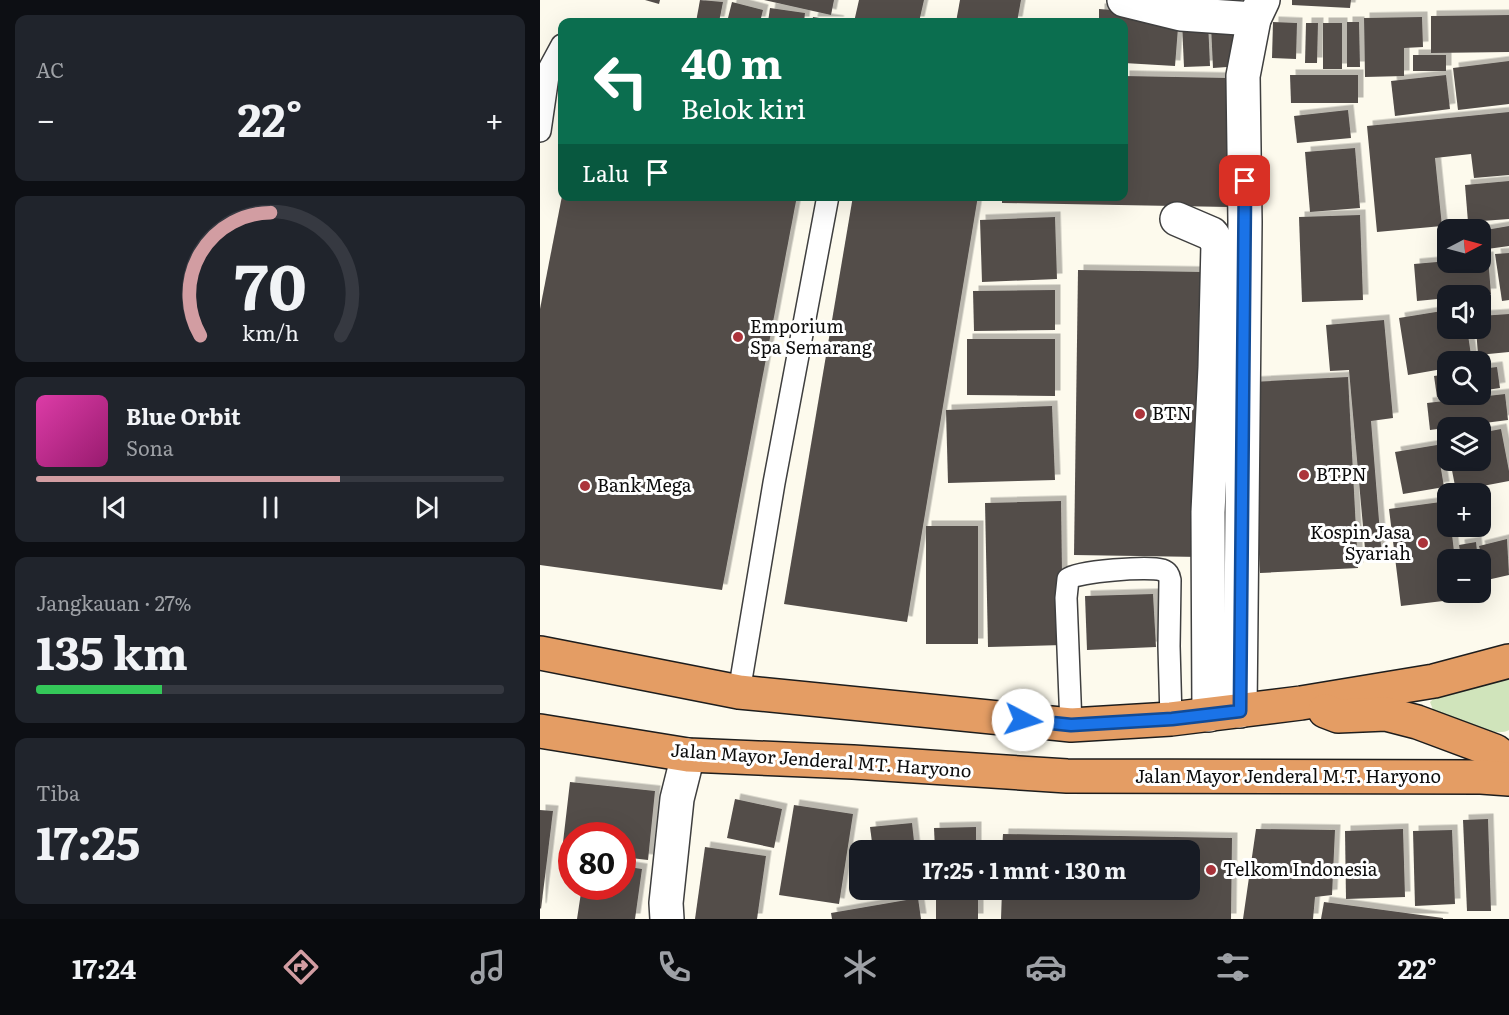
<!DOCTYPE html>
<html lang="id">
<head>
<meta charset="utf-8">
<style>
  :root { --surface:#171b24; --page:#20242c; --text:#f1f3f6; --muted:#9ea1a6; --line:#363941; --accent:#d29da2 }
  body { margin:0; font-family:Literata,serif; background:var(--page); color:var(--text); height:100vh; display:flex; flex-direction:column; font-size:22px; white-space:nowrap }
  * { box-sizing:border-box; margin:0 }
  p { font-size:20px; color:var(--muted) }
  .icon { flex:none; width:33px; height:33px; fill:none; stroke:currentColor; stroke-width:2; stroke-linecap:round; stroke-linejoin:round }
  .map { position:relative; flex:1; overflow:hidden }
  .details { display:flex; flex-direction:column; gap:15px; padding:15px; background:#0d0f14; width:540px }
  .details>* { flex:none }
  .banner { position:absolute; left:18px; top:18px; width:570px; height:183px; border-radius:12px; box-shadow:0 6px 24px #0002; background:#0b6e4f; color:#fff; overflow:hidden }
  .needle { width:39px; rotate:84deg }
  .controls { position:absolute; left:897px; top:219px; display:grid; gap:12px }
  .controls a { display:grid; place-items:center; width:54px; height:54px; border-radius:12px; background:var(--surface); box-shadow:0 6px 24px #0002; font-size:30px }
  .speed { position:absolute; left:18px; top:822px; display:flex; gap:12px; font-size:30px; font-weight:700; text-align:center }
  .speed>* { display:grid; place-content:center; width:78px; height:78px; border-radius:50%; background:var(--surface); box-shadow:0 6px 24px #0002; line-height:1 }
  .speed .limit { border:9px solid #d22; background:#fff; color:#111 }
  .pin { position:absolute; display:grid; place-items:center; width:51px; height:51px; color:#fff; margin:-26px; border-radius:12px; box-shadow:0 3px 9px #0006 }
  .me { position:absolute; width:66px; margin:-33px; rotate:95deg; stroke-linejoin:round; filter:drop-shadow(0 0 4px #0008) }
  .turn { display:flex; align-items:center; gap:21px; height:126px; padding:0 24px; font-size:27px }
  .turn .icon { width:78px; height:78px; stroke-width:2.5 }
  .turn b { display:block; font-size:42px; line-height:51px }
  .then { display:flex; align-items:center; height:57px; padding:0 24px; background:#0003; gap:12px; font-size:22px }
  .big { font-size:45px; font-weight:700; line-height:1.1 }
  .details .tile { flex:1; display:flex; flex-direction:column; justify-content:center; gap:9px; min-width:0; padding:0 21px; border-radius:12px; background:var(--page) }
  .details .dial { align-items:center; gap:0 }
  .dial svg { height:156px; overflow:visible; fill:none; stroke:var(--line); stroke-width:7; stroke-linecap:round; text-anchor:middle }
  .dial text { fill:var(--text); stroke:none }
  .song { display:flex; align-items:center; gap:18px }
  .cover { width:72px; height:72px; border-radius:9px; background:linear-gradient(135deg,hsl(320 70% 55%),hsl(320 70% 35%)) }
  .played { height:6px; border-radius:3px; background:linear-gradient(90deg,var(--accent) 65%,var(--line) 65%) }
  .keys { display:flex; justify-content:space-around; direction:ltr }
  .heat { display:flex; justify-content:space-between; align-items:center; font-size:33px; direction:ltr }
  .charge { height:9px; border-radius:4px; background:linear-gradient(90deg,#34c759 27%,var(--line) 0) }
  .trip { position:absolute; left:309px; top:840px; width:351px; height:60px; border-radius:12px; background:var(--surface); box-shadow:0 6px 24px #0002; font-weight:700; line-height:60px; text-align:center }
  .dock { display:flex; height:96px; justify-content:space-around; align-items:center; background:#090b0e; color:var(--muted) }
  .dock .icon { width:42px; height:42px }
  .dock .selected { color:var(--accent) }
  .dock b { font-size:27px; color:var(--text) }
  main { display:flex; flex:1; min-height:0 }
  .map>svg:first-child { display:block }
  .green { fill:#d0e4bb }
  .building { fill:#534d4a; filter:url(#shadow) }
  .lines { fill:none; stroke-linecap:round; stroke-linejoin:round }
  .lane-casing { stroke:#3f3f3f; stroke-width:24 }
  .street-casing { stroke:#3f3f3f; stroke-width:36 }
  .highway-casing { stroke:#1d1d1d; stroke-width:36 }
  .lane { stroke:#fff; stroke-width:21 }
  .street { stroke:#fff; stroke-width:33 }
  .highway { stroke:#e49d64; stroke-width:33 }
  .route-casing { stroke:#114b97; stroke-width:15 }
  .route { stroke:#1a73e8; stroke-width:10 }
  .poi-dot { fill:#ac343b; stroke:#fff; stroke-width:2 }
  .labels { text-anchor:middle; stroke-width:6; stroke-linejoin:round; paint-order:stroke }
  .poi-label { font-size:18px; fill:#0c0c0c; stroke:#fff; text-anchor:start }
  .street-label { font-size:18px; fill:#0c0c0c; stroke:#fff }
</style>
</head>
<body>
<main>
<section class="details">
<div class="tile"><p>AC</p>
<div class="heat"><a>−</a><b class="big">22°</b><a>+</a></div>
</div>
<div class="tile dial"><svg viewBox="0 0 100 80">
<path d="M14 69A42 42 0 1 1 86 69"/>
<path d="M14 69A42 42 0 0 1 50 6" stroke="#d29da2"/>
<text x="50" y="56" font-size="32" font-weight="700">70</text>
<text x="50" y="72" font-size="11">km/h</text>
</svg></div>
<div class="tile">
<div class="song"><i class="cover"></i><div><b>Blue Orbit</b><p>Sona</p></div></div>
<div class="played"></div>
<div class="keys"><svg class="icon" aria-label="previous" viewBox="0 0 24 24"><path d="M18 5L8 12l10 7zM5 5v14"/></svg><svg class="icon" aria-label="pause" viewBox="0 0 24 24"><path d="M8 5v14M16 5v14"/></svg><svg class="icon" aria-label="next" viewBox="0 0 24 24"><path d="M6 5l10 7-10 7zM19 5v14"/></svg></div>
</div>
<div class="tile"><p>Jangkauan · 27%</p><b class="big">135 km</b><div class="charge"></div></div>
<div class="tile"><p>Tiba</p><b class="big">17:25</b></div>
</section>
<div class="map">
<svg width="969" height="919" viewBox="0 0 969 919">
  <defs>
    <filter id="shadow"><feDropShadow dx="5.5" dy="-5.5" stdDeviation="0" flood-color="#0004"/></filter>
  </defs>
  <rect width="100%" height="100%" fill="#fdfaed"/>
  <path class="green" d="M 969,675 L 969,730 C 954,739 910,718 894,712 L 890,702 L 898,695 Z"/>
  <g class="building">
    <polygon points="105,0 120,0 119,4"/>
    <polygon points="160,0 183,2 179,22 156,22"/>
    <polygon points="224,0 294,0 291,15"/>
    <polygon points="319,0 384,0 379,22 314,22"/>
    <polygon points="420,0 481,0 477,22 416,22"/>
    <polygon points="752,0 811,0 810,8 752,5"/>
    <polygon points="192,2 223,10 220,22 187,22"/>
    <polygon points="230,8 265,13 264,22 228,22"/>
    <polygon points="559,9 639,15 635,66 584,63 584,22 559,22"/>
    <polygon points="969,15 969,52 891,53 891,16"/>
    <polygon points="273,17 299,21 298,22 272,22"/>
    <polygon points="882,17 883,47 864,48 864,76 825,77 824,18"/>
    <polygon points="668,21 670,66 644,67 642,23"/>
    <polygon points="733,22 757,23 756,59 732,58"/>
    <polygon points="807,22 819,22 820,67 807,67"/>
    <polygon points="766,23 778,23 777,63 765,63"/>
    <rect x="783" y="23" width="19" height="46"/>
    <polygon points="698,24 701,66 673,68 671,26"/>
    <rect x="873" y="55" width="33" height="16"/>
    <polygon points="969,61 969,104 918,110 913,68"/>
    <polygon points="750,75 818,75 818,103 751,103"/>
    <polygon points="906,75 910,109 855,116 851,81"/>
    <polygon points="584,76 690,78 689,207 462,203 462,196 584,196"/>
    <polygon points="808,110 811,138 757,143 754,116"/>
    <polygon points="969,112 969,175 934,178 931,154 895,158 902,226 837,232 827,126"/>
    <polygon points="815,148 820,208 770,212 765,152"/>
    <polygon points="969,181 969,219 928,222 925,185"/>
    <polygon points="22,196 257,196 182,590 0,565 0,309"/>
    <polygon points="313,196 438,196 367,622 244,604"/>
    <polygon points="820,215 823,300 762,302 759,217"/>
    <polygon points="515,217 517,279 442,282 440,220"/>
    <polygon points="969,226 969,246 940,250 940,231"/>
    <polygon points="969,253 969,300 962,301 955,254"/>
    <polygon points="948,257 951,294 908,296 908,298 877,301 874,264 908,261 908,262 940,262 940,258"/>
    <polygon points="538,270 665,272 661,557 534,555"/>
    <polygon points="515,290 515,330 434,331 433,291"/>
    <polygon points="908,310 908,328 927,328 932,362 908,362 908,368 868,375 859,318"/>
    <polygon points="969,314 969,352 938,355 936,328 940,328 940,316"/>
    <polygon points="844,320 853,418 831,421 842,558 826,560 809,370 790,371 786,325"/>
    <polygon points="427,339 515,339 515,396 427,395"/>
    <polygon points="957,367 960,388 940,391 940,369"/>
    <polygon points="908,374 908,395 897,397 894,376"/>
    <polygon points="808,377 818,568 720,573 710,382"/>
    <polygon points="965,394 968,420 890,430 887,403"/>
    <polygon points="512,406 515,480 408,483 406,410"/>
    <polygon points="961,429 969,471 969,481 916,491 910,460 940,460 940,433"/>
    <polygon points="897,445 904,487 863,494 855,452"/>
    <polygon points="521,501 523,645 448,647 445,503"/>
    <polygon points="908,501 908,526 911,526 915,560 908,560 908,592 919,592 920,599 861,606 849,509"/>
    <rect x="386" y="526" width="52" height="118"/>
    <polygon points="967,539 969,575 947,580 939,546"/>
    <polygon points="936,542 938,560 921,560 919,545"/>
    <polygon points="613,594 616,647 547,650 545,596"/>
    <polygon points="30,782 115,791 108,860 82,857 82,836 32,836 32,852 22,851"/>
    <polygon points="195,799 242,809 234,848 187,838"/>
    <polygon points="254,805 313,814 299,904 239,895"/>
    <polygon points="0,810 13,811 1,909 0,908"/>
    <polygon points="948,819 951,911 927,911 923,820"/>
    <polygon points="372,823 375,850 333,850 330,827"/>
    <polygon points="436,827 436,850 395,850 394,828"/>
    <polygon points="716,829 795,830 792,895 775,897 773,919 703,919"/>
    <polygon points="863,829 865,897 806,899 805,831"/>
    <polygon points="912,830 915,904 875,906 873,831"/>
    <polygon points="463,834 692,838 691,919 461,919 462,890 650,890 650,850 462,850"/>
    <polygon points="165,847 226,856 217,919 155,919"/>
    <polygon points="82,866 102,869 95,919 37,919 42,886 82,886"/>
    <rect x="396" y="890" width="42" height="29"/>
    <polygon points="378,898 381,919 292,919 291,913"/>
    <polygon points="784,902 903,918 903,919 781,919"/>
  </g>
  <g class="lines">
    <defs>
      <g id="lane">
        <polyline points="0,131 9,69 22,45"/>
        <polyline points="199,692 234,483 288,196"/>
        <path d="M 531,725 L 526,598 L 528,579 C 538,571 609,566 622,570 C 628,572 629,575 630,580 L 629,646 L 631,719"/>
      </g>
      <g id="street">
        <polyline points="584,0 641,14 714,19"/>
        <polyline points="637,219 672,234 678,244 675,367 668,512 669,715"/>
        <polyline points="700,711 705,222 703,76 714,19 723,0"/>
        <polyline points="127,919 126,903 137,799 148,755"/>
      </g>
      <g id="highway">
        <polyline points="0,653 199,692 531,725 631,719 761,703 894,681 969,661"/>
        <polyline points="785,711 798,716 846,714 877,722 955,751 969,761"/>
        <polyline points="0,731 148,755 313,762 527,776 941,777 969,779"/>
      </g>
    </defs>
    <use href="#lane" class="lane-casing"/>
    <use href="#street" class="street-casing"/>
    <use href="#highway" class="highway-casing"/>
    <use href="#lane" class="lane"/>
    <use href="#street" class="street"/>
    <use href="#highway" class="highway"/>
  </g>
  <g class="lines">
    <defs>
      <polyline id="route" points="483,720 531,725 632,719 700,711 705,181"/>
    </defs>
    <use href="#route" class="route-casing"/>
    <use href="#route" class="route"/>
  </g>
  <g class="poi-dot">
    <circle cx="198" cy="337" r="6"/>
    <circle cx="600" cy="414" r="6"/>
    <circle cx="764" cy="475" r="6"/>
    <circle cx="45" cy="486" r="6"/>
    <circle cx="883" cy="543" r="6"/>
    <circle cx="671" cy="870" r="6"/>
  </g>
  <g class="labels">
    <g class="poi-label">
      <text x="210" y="333">Emporium<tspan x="210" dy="21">Spa Semarang</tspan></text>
      <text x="612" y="420">BTN</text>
      <text x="776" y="481">BTPN</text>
      <text x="57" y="492">Bank Mega</text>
      <text x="871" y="539" text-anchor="end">Kospin Jasa<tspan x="871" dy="21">Syariah</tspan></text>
      <text x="683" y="876">Telkom Indonesia</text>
    </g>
    <g class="street-label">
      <text transform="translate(281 761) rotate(4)" y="6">Jalan Mayor Jenderal MT. Haryono</text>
      <text x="748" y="783">Jalan Mayor Jenderal M.T. Haryono</text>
    </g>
  </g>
</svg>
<div class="controls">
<a><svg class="needle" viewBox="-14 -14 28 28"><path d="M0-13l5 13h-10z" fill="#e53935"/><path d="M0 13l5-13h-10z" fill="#9ea1a6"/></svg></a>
<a><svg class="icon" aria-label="sound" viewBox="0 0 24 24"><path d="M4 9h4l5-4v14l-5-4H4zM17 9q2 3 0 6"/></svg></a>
<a><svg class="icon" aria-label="search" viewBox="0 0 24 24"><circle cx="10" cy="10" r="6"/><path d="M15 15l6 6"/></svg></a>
<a><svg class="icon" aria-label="layers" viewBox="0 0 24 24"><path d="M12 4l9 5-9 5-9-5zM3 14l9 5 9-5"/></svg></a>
<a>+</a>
<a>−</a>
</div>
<div class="speed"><div class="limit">80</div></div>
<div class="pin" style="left:705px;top:181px;background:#d93025"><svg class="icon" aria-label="arrive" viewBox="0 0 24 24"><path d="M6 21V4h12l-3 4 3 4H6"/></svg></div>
<svg class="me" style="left:483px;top:720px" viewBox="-20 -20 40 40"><circle r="19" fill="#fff"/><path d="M0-13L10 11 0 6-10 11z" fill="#1a73e8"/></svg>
<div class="trip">17:25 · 1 mnt · 130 m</div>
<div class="banner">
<div class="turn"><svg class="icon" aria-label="left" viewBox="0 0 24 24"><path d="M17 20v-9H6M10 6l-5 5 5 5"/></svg><div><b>40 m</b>Belok kiri</div></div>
<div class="then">Lalu<svg class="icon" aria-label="arrive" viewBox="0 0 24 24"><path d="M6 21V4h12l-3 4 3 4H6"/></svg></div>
</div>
</div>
</main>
<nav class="dock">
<b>17:24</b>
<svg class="icon selected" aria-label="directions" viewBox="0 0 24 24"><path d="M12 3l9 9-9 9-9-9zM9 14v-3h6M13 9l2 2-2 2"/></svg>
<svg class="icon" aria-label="music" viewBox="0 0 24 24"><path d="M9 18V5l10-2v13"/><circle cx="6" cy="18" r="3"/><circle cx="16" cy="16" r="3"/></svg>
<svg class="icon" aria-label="phone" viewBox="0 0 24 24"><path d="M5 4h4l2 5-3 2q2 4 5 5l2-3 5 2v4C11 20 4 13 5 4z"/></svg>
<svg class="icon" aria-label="climate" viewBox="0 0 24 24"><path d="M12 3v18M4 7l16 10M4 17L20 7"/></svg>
<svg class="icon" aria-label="car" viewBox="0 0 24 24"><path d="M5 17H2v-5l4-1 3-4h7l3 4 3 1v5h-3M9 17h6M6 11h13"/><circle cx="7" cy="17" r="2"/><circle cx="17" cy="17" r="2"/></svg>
<svg class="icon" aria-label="filters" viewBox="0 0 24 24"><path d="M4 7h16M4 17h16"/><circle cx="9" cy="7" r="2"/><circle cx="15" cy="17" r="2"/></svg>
<b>22°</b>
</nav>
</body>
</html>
